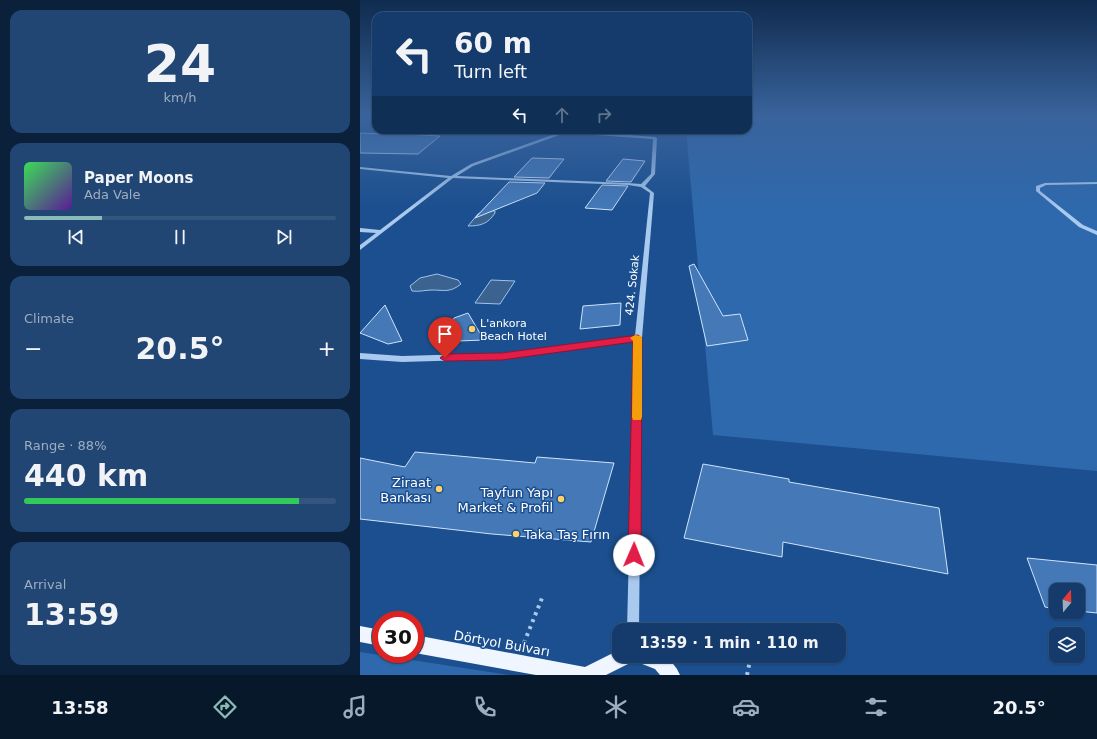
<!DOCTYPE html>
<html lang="en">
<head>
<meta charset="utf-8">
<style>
  :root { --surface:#143b6b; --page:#214673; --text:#f1f3f6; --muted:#9dadc1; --line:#33557e; --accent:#8bbbb9 }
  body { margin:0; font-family:"DejaVu Sans",sans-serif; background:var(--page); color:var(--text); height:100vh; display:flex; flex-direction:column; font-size:15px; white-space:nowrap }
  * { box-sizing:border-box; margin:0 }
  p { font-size:13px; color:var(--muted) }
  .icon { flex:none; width:22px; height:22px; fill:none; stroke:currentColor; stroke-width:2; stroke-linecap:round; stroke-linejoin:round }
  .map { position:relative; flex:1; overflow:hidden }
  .side { display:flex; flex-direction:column; gap:10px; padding:10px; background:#0b203b; width:360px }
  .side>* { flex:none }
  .top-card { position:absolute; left:12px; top:12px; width:380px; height:122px; border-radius:12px; box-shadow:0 1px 3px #0004,0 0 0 1px var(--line); background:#143b6b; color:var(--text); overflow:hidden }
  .needle { width:26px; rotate:19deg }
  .controls { position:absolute; left:689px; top:583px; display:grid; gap:8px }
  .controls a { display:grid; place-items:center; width:36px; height:36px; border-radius:8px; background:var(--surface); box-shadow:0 1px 3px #0004,0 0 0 1px var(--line); font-size:20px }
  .speed { position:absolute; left:12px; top:611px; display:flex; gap:8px; font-size:20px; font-weight:700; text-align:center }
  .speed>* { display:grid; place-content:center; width:52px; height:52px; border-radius:50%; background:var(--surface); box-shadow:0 1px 3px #0004,0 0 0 1px var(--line); line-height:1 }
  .speed .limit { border:6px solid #d22; background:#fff; color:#111 }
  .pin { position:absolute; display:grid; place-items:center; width:34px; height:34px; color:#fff; margin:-41px -17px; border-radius:50% 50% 50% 0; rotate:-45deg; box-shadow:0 0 4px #0007 }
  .pin .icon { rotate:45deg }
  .me { position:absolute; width:44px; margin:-22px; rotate:1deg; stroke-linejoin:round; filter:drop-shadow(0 0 3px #0008) }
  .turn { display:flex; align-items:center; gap:14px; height:84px; padding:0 16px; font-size:18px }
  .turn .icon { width:52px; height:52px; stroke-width:2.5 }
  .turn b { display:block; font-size:28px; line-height:34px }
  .lanes { display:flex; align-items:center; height:38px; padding:0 16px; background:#0003; justify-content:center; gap:20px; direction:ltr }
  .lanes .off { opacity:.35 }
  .big { font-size:30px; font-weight:600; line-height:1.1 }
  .side .widget { flex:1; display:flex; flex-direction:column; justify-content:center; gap:6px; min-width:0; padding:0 14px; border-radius:12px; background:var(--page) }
  .side .dial { align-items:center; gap:0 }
  .dial b { font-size:52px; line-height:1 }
  .song { display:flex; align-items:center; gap:12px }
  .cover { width:48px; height:48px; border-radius:6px; background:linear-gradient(135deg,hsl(130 70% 55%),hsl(270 70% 35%)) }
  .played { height:4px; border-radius:2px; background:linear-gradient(90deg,var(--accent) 25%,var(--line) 25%) }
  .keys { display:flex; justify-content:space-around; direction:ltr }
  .heat { display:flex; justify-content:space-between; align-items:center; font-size:22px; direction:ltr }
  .charge { height:6px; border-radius:3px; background:linear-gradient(90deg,#34c759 88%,var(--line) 0) }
  .trip { position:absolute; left:252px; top:623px; width:234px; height:40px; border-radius:12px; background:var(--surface); box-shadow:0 1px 3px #0004,0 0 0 1px var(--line); font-weight:600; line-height:40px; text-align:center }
  .menu { display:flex; height:64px; justify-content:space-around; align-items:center; background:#08182b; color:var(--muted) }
  .menu .icon { width:28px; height:28px }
  .menu .selected { color:var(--accent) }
  .menu b { font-size:18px; color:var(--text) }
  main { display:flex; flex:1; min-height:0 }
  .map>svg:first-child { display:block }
  .green { fill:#2e69ad }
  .water { fill:#3c6290; stroke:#9cc4f0 }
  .building { fill:#4478b7; stroke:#cfe3fa }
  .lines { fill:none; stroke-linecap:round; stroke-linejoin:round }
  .path { stroke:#a9c9ee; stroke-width:4; stroke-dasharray:3 4.5; stroke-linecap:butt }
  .minor { fill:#a9c9ee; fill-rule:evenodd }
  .major { fill:#f0f6ff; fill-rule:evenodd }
  .route { fill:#e11d48; stroke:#92132f }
  .slow { fill:#f59e0b }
  .poi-dot { fill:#ffd166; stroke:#1b4f8f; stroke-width:1.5 }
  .labels { text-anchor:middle; stroke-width:3; stroke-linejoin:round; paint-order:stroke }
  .street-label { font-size:11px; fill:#fff; stroke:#1b4f8f }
  .poi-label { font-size:11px; fill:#fff; stroke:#1b4f8f; text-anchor:start }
  .near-poi-label { font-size:13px; fill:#fff; stroke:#1b4f8f; text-anchor:end }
  .near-street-label { font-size:13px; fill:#fff; stroke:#1b4f8f }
</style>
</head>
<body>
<main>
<section class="side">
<div class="widget dial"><b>24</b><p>km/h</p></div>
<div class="widget">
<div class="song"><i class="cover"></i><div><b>Paper Moons</b><p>Ada Vale</p></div></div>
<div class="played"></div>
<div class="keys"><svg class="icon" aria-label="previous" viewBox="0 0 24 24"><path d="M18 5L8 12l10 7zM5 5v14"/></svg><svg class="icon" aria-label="pause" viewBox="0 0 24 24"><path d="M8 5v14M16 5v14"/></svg><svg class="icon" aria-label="next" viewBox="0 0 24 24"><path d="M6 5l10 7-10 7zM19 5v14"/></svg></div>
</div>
<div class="widget"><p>Climate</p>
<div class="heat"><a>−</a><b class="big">20.5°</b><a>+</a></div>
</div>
<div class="widget"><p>Range · 88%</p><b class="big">440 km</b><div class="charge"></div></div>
<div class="widget"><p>Arrival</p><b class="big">13:59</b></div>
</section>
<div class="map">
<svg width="737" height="675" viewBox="0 0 737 675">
  <rect width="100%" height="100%" fill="#1b4f8f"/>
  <g class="green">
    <polygon points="388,114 737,114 737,471 353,435 326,130 388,130"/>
    <polygon points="0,652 149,675 0,675"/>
  </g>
  <g class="water">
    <path d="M 125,210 L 135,211 L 135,213 C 128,224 120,226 108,226 L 118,214 Z"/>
    <path d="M 77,274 L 98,280 L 101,284 C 90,293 84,290 72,290 C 65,290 60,292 52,291 L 50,286 L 60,278 Z"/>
    <polygon points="131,280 155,281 140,304 115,303"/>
  </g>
  <g class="building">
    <polygon points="39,131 43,134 80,136 58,154 0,153 0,133 25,134"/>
    <polygon points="172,158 204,159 189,178 154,177"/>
    <polygon points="263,159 285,161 271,182 246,181"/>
    <polygon points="149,182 185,183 177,193 115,218"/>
    <polygon points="242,185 268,186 252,210 225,208"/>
    <polygon points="334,264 363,316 380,314 388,340 347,346 329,266"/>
    <polygon points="261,303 260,325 220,329 223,306"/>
    <polygon points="25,305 42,341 28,344 0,333"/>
    <polygon points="108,313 124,340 98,341 86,333 94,318"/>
    <polygon points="55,452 175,463 177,457 254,463 231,542 132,534 0,519 0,458 45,467"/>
    <polygon points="343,464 429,479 429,482 579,508 588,574 423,542 422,557 324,538"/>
    <polygon points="667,558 737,565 737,613 718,611 718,590 696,590 696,609 685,607"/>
  </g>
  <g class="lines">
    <g class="path">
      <polyline points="164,643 182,598"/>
      <polyline points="387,675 391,656"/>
    </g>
    <g class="minor">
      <path d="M 206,130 L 295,137 L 297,138 L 295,174 L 285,186 L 294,193 L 282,338 L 279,630 L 267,630 L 274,341 L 142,359 L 42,362 L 0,359 L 0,353 L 42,356 L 142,353 L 275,336 L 290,193 L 281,187 L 268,185 L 93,178 L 0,250 L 0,245 L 16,233 L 0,232 L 0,228 L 20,230 L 88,178 L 0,169 L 0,167 L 91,176 L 111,164 ZM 205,133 L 293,139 L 291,174 L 281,184 L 268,183 L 97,176 L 113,166 Z"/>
      <polygon points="737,182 737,184 686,185 680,188 680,191 723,225 737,231 737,235 719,227 676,191 676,186 685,183"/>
    </g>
    <g class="major">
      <polygon points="0,626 21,630 21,646 0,642"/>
      <polygon points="55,635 225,667 259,650 259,656 307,656 317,669 320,675 300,675 295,669 277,662 274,656 272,662 246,675 176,675 55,653"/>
    </g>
  </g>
  <linearGradient id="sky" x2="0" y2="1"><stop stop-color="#0f2b4f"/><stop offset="0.55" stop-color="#39639b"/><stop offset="1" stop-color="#39639b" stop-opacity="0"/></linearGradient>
  <rect width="737" height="209" fill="url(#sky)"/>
  <polygon class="route" points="278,335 282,338 281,555 279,559 274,561 270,559 268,555 273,342 142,360 85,361 80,358 85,354 142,353"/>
  <polygon class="slow" points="275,335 281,336 282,338 282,417 281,420 273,420 272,417 273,341 270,338"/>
  <g class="poi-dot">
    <circle cx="112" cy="329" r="4"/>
    <circle cx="79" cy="489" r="4"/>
    <circle cx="201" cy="499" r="4"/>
    <circle cx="156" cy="534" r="4"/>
  </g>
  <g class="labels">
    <g class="street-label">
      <text transform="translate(272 285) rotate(-84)" y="4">424. Sokak</text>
    </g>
    <g class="poi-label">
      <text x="120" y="327">L'ankora<tspan x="120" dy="13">Beach Hotel</tspan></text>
    </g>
    <g class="near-poi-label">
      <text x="71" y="487">Ziraat<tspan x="71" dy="15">Bankası</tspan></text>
      <text x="193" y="497">Tayfun Yapı<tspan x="193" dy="15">Market &amp; Profil</tspan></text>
      <text x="164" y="539" text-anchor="start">Taka Taş Fırın</text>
    </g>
    <g class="near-street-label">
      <text transform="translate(142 643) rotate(10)" y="5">Dörtyol Bulvarı</text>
    </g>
  </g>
</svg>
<div class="controls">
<a><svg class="needle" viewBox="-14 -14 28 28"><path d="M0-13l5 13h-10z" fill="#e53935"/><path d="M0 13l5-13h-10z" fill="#9dadc1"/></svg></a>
<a><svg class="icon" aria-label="layers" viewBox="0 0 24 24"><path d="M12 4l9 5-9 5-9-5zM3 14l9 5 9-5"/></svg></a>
</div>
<div class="speed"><div class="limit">30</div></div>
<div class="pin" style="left:85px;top:358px;background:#d93025"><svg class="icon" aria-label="arrive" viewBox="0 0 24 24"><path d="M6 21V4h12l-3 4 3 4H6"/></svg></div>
<svg class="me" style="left:274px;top:555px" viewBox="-20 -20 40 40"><circle r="19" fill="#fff"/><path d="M0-13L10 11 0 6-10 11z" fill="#e11d48"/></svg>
<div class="trip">13:59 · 1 min · 110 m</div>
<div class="top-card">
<div class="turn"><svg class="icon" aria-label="left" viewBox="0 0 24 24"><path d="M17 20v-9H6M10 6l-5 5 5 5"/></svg><div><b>60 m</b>Turn left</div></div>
<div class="lanes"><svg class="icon" aria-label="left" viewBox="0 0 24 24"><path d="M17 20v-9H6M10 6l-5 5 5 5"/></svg><svg class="icon off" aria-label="ahead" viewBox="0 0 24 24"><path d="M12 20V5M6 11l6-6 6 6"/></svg><svg class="icon off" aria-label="right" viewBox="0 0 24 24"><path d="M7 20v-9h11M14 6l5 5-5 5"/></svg></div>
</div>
</div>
</main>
<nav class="menu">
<b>13:58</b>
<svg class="icon selected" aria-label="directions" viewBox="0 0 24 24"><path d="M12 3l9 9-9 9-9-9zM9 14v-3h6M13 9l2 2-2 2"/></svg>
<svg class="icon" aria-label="music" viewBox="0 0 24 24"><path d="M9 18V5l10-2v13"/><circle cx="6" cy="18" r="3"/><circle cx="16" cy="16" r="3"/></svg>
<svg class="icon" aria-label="phone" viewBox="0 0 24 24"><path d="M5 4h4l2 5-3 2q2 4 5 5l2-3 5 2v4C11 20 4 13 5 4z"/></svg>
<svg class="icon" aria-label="climate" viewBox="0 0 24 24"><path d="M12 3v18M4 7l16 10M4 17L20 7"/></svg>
<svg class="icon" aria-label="car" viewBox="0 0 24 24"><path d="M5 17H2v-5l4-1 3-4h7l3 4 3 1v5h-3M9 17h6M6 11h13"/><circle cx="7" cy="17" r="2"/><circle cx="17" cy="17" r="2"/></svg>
<svg class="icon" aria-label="filters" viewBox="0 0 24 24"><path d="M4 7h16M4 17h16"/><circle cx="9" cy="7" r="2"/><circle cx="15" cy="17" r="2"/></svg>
<b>20.5°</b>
</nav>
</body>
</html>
